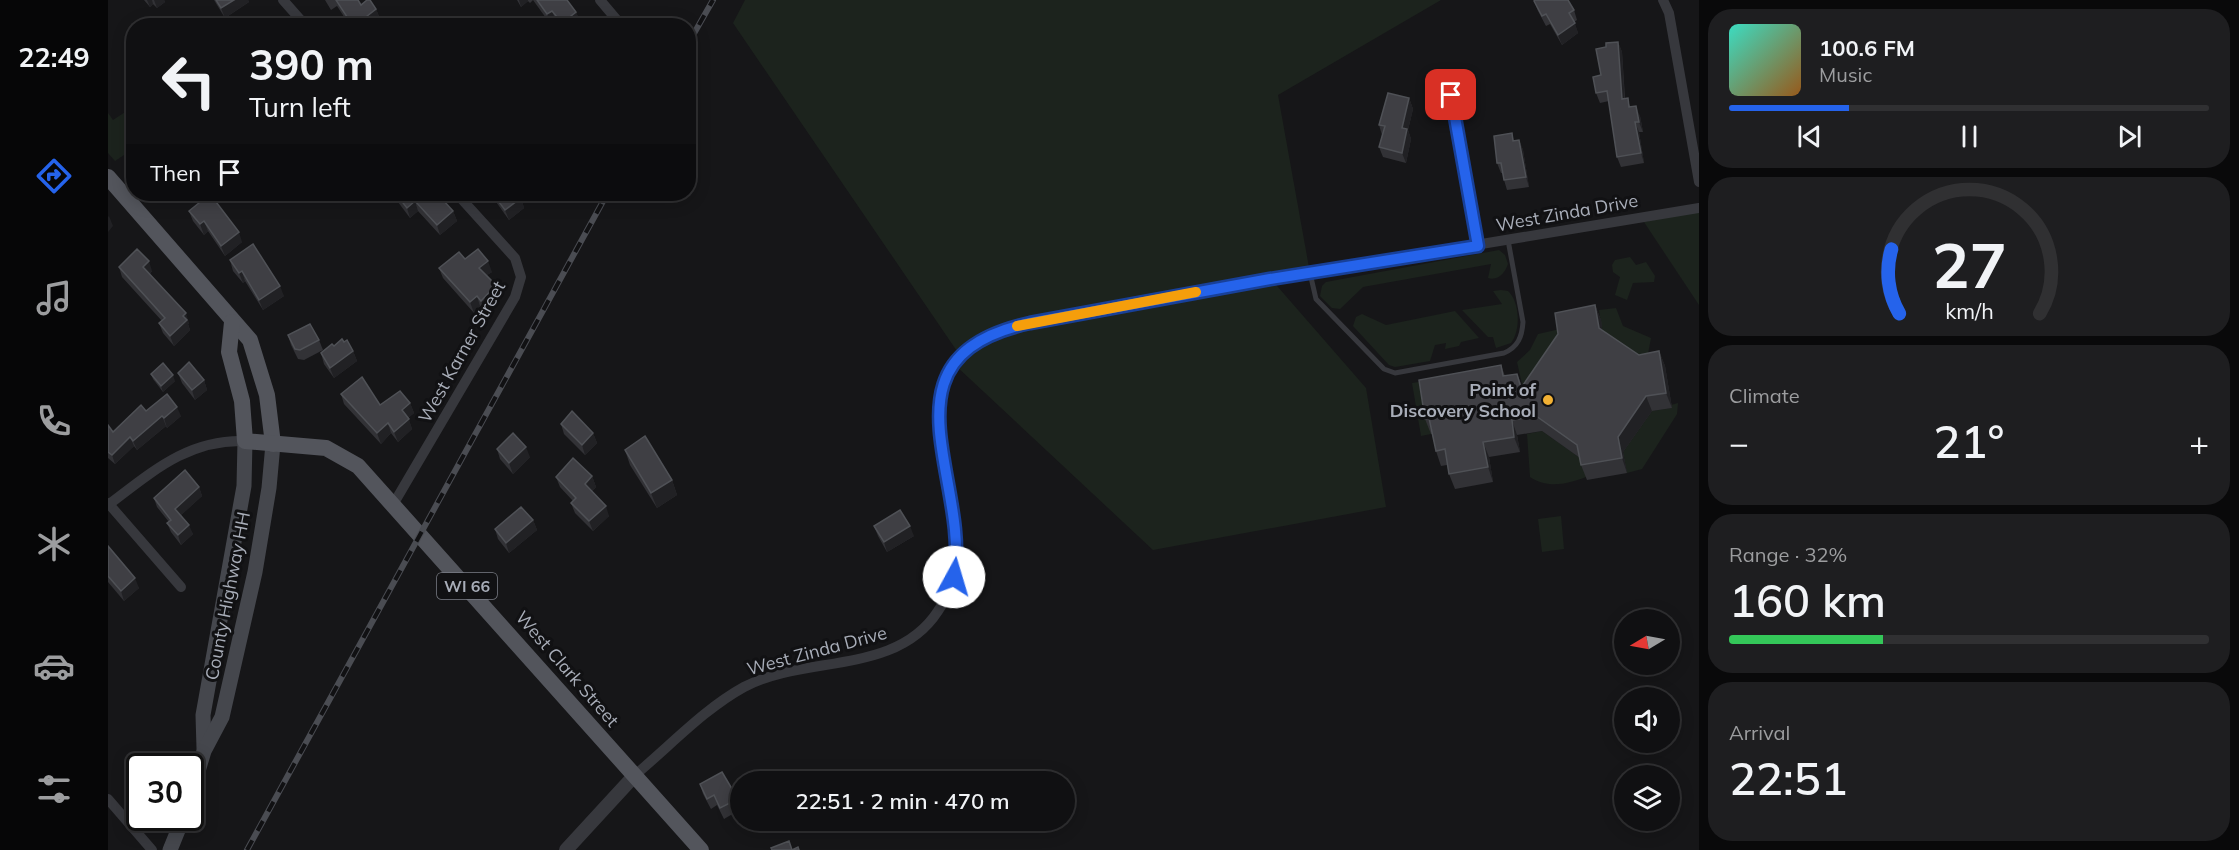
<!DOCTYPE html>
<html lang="en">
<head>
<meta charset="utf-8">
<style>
  :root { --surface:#101012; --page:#1e1e20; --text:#f1f3f6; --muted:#9c9d9f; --line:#303032; --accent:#2563eb }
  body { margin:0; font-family:Mulish,sans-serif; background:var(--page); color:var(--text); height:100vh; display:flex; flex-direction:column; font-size:22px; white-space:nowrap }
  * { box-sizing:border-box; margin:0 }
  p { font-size:20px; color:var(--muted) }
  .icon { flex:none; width:33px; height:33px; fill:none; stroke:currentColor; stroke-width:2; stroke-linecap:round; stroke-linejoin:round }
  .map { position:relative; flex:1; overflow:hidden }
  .details { display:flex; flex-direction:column; gap:9px; padding:9px; background:#09090a; width:540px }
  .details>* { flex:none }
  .guide { position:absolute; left:18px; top:18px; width:570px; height:183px; border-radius:24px; box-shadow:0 3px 15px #0003,0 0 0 2px var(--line); background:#101012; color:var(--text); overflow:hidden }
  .needle { width:39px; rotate:260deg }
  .tools { position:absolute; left:1506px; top:609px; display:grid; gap:12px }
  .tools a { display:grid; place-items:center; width:66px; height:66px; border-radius:50%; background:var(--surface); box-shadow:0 3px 15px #0003,0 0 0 2px var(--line); font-size:30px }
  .speed { position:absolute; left:18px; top:753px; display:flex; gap:12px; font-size:30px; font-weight:700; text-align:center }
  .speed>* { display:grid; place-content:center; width:78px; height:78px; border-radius:50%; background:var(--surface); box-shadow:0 3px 15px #0003,0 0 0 2px var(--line); line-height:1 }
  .speed .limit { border:3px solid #111; border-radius:9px; background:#fff; color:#111 }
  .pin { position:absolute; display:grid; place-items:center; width:51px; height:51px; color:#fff; margin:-26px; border-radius:12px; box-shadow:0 3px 9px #0006 }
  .me { position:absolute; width:66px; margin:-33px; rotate:6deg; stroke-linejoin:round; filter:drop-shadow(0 0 4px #0008) }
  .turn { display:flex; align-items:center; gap:21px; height:126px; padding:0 24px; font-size:27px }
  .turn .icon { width:78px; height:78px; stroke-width:2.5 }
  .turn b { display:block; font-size:42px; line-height:51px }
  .then { display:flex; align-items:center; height:57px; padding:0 24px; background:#0003; gap:12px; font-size:22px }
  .big { font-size:45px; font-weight:600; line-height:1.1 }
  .details .tile { flex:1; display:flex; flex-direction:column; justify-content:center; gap:9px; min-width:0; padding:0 21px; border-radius:24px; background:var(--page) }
  .details .dial { align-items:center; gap:0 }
  .dial svg { height:156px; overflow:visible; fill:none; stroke:var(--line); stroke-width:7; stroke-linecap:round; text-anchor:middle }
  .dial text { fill:var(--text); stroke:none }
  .song { display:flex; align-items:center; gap:18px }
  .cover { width:72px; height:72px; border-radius:9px; background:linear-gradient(135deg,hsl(170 70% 55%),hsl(30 70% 35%)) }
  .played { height:6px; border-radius:3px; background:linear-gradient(90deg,var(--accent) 25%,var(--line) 25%) }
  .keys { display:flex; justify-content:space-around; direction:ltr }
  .heat { display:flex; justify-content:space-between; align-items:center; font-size:33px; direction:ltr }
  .charge { height:9px; border-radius:4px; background:linear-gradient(90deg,#34c759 32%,var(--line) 0) }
  .trip { position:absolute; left:622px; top:771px; width:345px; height:60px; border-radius:30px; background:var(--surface); box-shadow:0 3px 15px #0003,0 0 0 2px var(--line); font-weight:600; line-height:60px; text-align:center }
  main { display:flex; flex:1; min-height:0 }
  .dock { display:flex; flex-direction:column; width:108px; justify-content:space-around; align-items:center; background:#060607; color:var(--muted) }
  .dock .icon { width:42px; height:42px }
  .dock .current { color:var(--accent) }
  .dock b { font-size:27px; color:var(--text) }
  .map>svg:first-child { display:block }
  .green { fill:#1c231d }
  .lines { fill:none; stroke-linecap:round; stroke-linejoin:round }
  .service { stroke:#37383d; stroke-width:5 }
  .minor { stroke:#37383d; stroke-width:10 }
  .tertiary { stroke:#37383d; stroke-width:14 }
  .secondary { stroke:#45474d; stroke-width:15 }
  .primary { stroke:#53555c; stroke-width:16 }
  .rail-casing { stroke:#4a4c52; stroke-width:6 }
  .rail { stroke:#111113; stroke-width:4; stroke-dasharray:11; stroke-linecap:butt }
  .wall { fill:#323236 }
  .shaded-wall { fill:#212124 }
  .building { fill:#3f3f44; stroke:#4f5156; stroke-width:1.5 }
  .route-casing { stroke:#184099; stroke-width:15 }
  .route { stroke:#2563eb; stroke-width:10 }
  .slow { stroke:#f59e0b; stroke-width:10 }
  .poi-dot { fill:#f2b134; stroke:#111113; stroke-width:2 }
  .labels { text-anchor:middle; stroke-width:6; stroke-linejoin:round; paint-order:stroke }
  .shield { fill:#111113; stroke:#7b7e86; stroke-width:1.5 }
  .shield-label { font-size:16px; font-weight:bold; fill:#a8adb8 }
  .street-label { font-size:18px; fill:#a8adb8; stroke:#111113 }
  .poi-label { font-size:18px; font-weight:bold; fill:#a8adb8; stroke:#111113; text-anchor:end }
</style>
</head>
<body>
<main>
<nav class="dock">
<b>22:49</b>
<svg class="icon current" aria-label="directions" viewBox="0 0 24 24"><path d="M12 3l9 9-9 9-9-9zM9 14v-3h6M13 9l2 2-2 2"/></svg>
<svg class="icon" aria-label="music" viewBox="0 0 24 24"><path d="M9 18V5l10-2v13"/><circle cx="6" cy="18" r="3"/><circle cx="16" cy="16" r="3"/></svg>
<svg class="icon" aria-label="phone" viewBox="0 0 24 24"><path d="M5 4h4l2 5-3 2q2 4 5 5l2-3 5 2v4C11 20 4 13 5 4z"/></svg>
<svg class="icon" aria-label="climate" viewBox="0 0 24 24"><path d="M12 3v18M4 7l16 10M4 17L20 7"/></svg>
<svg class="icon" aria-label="car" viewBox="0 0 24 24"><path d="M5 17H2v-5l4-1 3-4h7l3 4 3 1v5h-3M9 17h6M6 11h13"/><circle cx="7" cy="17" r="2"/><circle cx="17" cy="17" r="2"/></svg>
<svg class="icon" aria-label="filters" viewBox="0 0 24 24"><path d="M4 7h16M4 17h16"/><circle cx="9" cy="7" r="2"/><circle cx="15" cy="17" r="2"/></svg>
</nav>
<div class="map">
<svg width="1591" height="850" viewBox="0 0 1591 850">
  <rect width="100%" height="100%" fill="#161618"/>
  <g class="green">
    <polygon points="637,0 1333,0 1170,95 1202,273 1163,279 1258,388 1278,507 1045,550 847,365 853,357 625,23"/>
    <polygon points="25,107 25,149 7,161 0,153 0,113 5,120"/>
    <polygon points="1591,211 1591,305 1536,222"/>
    <path d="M 1391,250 L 1397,255 L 1400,264 C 1397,273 1390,281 1380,278 L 1383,264 L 1255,287 L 1232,309 L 1224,308 L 1212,296 L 1214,286 L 1218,282 Z"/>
    <polygon points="1522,257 1528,265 1538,262 1547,276 1546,282 1525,283 1519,300 1507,295 1512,277 1505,272 1504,265 1507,260"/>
    <path d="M 1393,290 L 1400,291 C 1412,302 1413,331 1403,343 L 1388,348 L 1385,337 L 1380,337 L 1354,310 L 1394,304 L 1385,291 Z"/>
    <polygon points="1508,308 1515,326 1543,338 1537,370 1496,343 1491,310"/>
    <polygon points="1347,311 1371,338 1353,342 1351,346 1337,349 1338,343 1327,345 1322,361 1287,367 1281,365 1245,326 1248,317 1254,314 1278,325"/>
    <polygon points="1452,329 1455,349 1416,393 1409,362 1422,350 1430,334"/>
    <polygon points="1343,377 1316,395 1323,434 1313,436 1304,383"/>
    <polygon points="1570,403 1569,414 1534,469 1519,473 1515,452 1544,411 1563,408 1563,405"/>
    <path d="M 1434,431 L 1475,460 L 1478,477 C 1460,484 1439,489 1422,477 L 1419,434 Z"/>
    <polygon points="1453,516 1456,549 1434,552 1430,519"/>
  </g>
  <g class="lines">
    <g class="service">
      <polyline points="1343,95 1370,244"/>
      <path d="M 1202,273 L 1208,299 L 1276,369 L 1287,373 L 1396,353 C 1410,347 1414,337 1415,322 L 1400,240"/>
    </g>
    <g class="minor">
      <polyline points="175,0 198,26"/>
      <polyline points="492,0 514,26"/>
      <polyline points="1555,0 1561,13 1591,182"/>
      <polyline points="0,503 73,587"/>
      <polyline points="286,503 407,297 413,277 407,258 349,194"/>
      <path d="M 0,505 C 44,472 80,439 137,441"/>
      <path d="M 527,775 C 562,746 596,709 636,687 C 698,654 788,676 830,611 C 845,590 849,568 849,542 C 833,448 795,350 922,323 L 1162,279 L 1591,208"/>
      <polyline points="0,799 44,850"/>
    </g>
    <polyline class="tertiary" points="458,850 527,775"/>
    <g class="secondary">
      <polyline points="96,748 95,715 136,486 137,441"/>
      <polyline points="82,798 96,751 114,717 147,572 161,488 165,444"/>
      <polyline points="62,850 75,818"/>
    </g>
    <g class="primary">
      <polyline points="0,177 142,340 159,395 165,444"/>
      <polyline points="124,322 121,352 134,401 137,441 218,448 250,466 593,850"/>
    </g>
    <defs>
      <g id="rail">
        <polyline points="580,44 605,0"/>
        <polyline points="139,850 499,194"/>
      </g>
    </defs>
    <use href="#rail" class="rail-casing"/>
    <use href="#rail" class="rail"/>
  </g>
  <g class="wall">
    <polygon points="36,0 56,0 57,2 49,8 45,4 42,7"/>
    <polygon points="106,0 140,0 141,2 117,18"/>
    <polygon points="217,0 250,0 253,5 268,9 272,19 264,26 242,26 229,6 223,10"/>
    <polygon points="409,0 459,0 468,12 472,22 467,26 451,26 448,21 443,25 425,0 422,3 420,1 413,7"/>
    <polygon points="1426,1 1466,10 1469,20 1466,22 1470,33 1454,45 1442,24 1438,26 1430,11"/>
    <polygon points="1510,42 1514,52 1517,98 1523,107 1532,116 1535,132 1531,132 1536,163 1513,167 1509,157 1501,101 1492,103 1488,93 1493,75 1498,47"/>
    <polygon points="1301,98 1305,109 1300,130 1303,139 1298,163 1275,157 1271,147 1274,135 1271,125"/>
    <polygon points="1404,133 1406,141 1411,140 1415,150 1421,187 1399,190 1396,180 1395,173 1393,173 1389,163"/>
    <polygon points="26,144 26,160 20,148"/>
    <polygon points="61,194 77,194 67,201"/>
    <polygon points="287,194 321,194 326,201 332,202 345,211 349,221 332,235 310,211 302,218 290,202"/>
    <polygon points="384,194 409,194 413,198 416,208 401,220 386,199"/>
    <polygon points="81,211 134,242 117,256 100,231 96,235 85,221"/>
    <polygon points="357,259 384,272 379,275 392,295 377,311 372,306 366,313 335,278 331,268"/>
    <polygon points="122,260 176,296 155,310 137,281 135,283 125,271"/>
    <polygon points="11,267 44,271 42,274 81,323 80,324 82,330 66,346 55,333 51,323 54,321 14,277"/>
    <polygon points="1487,305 1493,320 1494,330 1531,355 1551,351 1557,366 1564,408 1544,411 1515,452 1519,473 1479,480 1473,465 1472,458 1434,431 1409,435 1412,452 1381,457 1385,482 1347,489 1341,474 1339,465 1333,466 1328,451 1324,434 1323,434 1317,419 1393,365 1397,376 1409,374 1414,386"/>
    <polygon points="180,335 211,340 215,350 196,360 190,359 183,345"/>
    <polygon points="245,351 249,361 226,378 216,364 213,353"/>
    <polygon points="70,373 96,380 99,390 87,400 74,383"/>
    <polygon points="43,374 67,381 55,392 45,379"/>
    <polygon points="233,394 272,405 302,403 306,413 300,418 304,429 290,442 283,433 273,444 236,404"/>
    <polygon points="38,411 73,416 59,428 58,426 29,450 26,446 7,464 0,458 0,425 5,432"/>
    <polygon points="453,424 485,433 489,443 477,455 456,434"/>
    <polygon points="389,449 422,457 405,474 392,459"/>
    <polygon points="517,450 564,480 569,495 549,508 522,465"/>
    <polygon points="484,476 488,487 484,491 501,516 485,531 467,513 463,503 465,501 452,487 448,477"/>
    <polygon points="91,487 94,496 73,515 85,534 73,545 63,532 59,523 61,522 49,507 46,498"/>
    <polygon points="425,520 429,530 401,553 390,539 387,529"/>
    <polygon points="766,526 806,536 779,552 770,536"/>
    <polygon points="0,546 31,588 16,601 0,582"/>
    <polygon points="592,784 630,799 633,809 616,819 609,805 603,809 595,794"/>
  </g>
  <g class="shaded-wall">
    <polygon points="39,0 44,0 45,4 42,7"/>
    <polygon points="46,0 56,0 57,2 49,8"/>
    <polygon points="126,0 140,0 141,2 117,18 113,8"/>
    <polygon points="411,0 420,0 420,1 413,7"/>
    <polygon points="268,9 272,19 264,26 256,26 254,20"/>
    <polygon points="444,11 448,21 443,25 439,14"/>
    <polygon points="468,12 472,22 467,26 455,26 454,23"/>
    <polygon points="1467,23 1470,33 1454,45 1450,35"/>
    <polygon points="1510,42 1514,52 1517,109 1514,99"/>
    <polygon points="1301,98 1305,109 1300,130 1303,139 1298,163 1294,153 1294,128"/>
    <polygon points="1528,106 1532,116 1535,132 1531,122"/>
    <polygon points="1527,122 1531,132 1536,163 1533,153"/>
    <polygon points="1411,140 1415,150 1421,187 1418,177"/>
    <polygon points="65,194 77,194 67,201"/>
    <polygon points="413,198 416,208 401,220 397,210"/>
    <polygon points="307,201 310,211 302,218 299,208"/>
    <polygon points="345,211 349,221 332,235 329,225"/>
    <polygon points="1,216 5,226 0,232 0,217"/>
    <polygon points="96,221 100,231 96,235 92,224"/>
    <polygon points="131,232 134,242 117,256 113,246"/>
    <polygon points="41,261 44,271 39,277 35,267"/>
    <polygon points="380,261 384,272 375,278 371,268"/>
    <polygon points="134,271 137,281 135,283 131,273"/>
    <polygon points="388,285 392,295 377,311 373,301"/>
    <polygon points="172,286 176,296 155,310 151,300"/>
    <polygon points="369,296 372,306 366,313 362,302"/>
    <polygon points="1487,305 1493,320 1496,343 1491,328"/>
    <polygon points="78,313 81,323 80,324 82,330 66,346 62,336"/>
    <polygon points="245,351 249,361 226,378 222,368"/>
    <polygon points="1551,351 1557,366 1564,408 1558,393"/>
    <polygon points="65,375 67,381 55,392 53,386"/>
    <polygon points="96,380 99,390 87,400 84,390"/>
    <polygon points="1538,396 1544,411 1515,452 1519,473 1514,458 1510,437"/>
    <polygon points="302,403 306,413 298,420 294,410"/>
    <polygon points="69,407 73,416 59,428 56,418"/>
    <polygon points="54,416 58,426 29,450 25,441"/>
    <polygon points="301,419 304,429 290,442 286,432"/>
    <polygon points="1404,420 1409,435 1412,452 1406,437"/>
    <polygon points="280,423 283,433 273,444 269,433"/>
    <polygon points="485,433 489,443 477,455 474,445"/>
    <polygon points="22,437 26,446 7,464 4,455"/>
    <polygon points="1375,442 1381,457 1385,482 1380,467"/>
    <polygon points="418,447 422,457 405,474 401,463"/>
    <polygon points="484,476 488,487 480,494 477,484"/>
    <polygon points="564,480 569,495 549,508 543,493"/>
    <polygon points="91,487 94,496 70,518 67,509"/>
    <polygon points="498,506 501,516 485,531 481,521"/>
    <polygon points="425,520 429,530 401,553 398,543"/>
    <polygon points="81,525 85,534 73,545 70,535"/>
    <polygon points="802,526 806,536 779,552 776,542"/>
    <polygon points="27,578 31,588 16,601 13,591"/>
  </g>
  <g class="building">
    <polygon points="108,0 126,0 113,8"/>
    <polygon points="228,0 250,0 253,5 259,0 262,0 268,9 254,20 252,17 253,22 248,26 245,26"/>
    <polygon points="429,0 459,0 468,12 454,23 444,11 439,14"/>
    <polygon points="1427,0 1460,0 1466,10 1461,13 1467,23 1450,35 1438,14 1434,16 1426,1"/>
    <polygon points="1510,42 1514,99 1520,98 1521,107 1528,106 1531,122 1527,122 1533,153 1509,157 1499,91 1488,93 1485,77 1493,75 1488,49 1498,47 1498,43"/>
    <polygon points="1280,93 1301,98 1294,128 1299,129 1294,153 1271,147 1277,126 1271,125"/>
    <polygon points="1404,133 1405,141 1411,140 1418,177 1396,180 1393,163 1389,163 1386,136"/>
    <polygon points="26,144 26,154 20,148"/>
    <polygon points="102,194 131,232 113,246 96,221 92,224 81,211"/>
    <polygon points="288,194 321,194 326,201 328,199 332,202 335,200 345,211 329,225 307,201 299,208"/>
    <polygon points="385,194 409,194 413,198 397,210"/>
    <polygon points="145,244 172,286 151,300 134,271 131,273 122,260"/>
    <polygon points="29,249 41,261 35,267 78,313 75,316 79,320 62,336 51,323 57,318 11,267"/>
    <polygon points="370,249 380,261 371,268 388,285 373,301 369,296 362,302 331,268 351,252 357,259"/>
    <polygon points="1487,305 1491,328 1531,355 1551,351 1558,393 1538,396 1510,437 1514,458 1473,465 1469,445 1428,416 1404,420 1406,437 1375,442 1380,467 1341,474 1337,449 1328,451 1321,418 1317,419 1311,380 1393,365 1395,376 1409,374 1413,388 1450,334 1447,313"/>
    <polygon points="202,324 211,340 192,350 187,349 180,335"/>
    <polygon points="234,339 236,342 239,340 245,351 222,368 213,353 224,344 226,346"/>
    <polygon points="81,362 96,380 84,390 70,373"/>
    <polygon points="55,363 65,375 53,386 43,374"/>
    <polygon points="254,377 272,405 292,391 302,403 294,410 301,419 286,432 280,423 269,433 233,394"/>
    <polygon points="59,394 69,407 56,418 54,416 25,441 22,437 4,455 0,452 0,425 5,432 33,405 38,411"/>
    <polygon points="464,411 485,433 474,445 453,424"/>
    <polygon points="405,433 418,447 401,463 389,449"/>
    <polygon points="537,436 564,480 543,493 517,450"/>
    <polygon points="465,458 484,476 477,484 498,506 481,521 463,503 468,498 448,477"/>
    <polygon points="77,470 91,487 67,509 81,525 70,535 59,523 63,520 46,498"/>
    <polygon points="413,507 425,520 398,543 387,529"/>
    <polygon points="792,510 802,526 776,542 766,526"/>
    <polygon points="0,546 27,578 13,591 0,576"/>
    <polygon points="614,772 630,799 612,808 606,795 599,799 592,784"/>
    <polygon points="681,841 684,850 690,847 691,850 664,850 663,848"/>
  </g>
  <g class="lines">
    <defs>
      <path id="route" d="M 846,577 C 863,479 765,357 922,323 L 1162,279 L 1370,246 L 1343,95"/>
    </defs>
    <use href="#route" class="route-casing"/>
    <use href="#route" class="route"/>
    <polyline class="slow" points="909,326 1088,292"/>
  </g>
  <circle class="poi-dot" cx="1440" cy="400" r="6"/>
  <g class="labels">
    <rect class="shield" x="329" y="573" width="60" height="26" rx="4.5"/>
    <g class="shield-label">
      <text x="359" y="592">WI 66</text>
    </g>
    <g class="street-label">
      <text transform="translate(1459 213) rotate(-10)" y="6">West Zinda Drive</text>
      <text transform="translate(354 352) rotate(-61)" y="6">West Karner Street</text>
      <text transform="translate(120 596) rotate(-79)" y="6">County Highway HH</text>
      <text transform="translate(709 651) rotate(-15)" y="6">West Zinda Drive</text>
      <text transform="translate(459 669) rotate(49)" y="6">West Clark Street</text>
    </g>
    <g class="poi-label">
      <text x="1428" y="396">Point of<tspan x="1428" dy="21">Discovery School</tspan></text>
    </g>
  </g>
</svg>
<div class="tools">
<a><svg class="needle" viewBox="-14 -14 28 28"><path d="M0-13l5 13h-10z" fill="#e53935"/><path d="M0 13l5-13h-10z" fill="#9c9d9f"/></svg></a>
<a><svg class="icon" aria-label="sound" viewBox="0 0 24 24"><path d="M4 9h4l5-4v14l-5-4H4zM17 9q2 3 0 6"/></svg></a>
<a><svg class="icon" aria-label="layers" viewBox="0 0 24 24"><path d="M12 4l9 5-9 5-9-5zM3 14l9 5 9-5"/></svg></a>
</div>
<div class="speed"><div class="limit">30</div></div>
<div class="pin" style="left:1343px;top:95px;background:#d93025"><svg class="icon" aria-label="arrive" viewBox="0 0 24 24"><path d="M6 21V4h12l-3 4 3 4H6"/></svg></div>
<svg class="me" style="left:846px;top:577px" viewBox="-20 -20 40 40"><circle r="19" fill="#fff"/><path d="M0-13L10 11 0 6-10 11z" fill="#2563eb"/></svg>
<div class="trip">22:51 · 2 min · 470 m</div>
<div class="guide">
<div class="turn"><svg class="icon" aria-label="left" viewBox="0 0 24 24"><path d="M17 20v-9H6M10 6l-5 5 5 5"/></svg><div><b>390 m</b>Turn left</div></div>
<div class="then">Then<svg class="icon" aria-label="arrive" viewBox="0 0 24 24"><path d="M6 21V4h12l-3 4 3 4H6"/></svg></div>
</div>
</div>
<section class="details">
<div class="tile">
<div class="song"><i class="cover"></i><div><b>100.6 FM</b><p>Music</p></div></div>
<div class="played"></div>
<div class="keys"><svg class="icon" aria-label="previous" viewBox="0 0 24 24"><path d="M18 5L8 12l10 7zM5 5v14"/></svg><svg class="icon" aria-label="pause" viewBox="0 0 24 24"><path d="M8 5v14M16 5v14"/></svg><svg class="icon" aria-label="next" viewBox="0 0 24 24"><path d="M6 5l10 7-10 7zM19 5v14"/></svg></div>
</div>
<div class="tile dial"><svg viewBox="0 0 100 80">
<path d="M14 69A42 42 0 1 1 86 69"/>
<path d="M14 69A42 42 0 0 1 10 36" stroke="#2563eb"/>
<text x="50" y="56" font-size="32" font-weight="700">27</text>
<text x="50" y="72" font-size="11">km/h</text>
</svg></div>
<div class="tile"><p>Climate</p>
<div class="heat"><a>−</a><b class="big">21°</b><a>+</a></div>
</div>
<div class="tile"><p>Range · 32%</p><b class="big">160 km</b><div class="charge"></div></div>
<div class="tile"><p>Arrival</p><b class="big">22:51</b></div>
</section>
</main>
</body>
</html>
